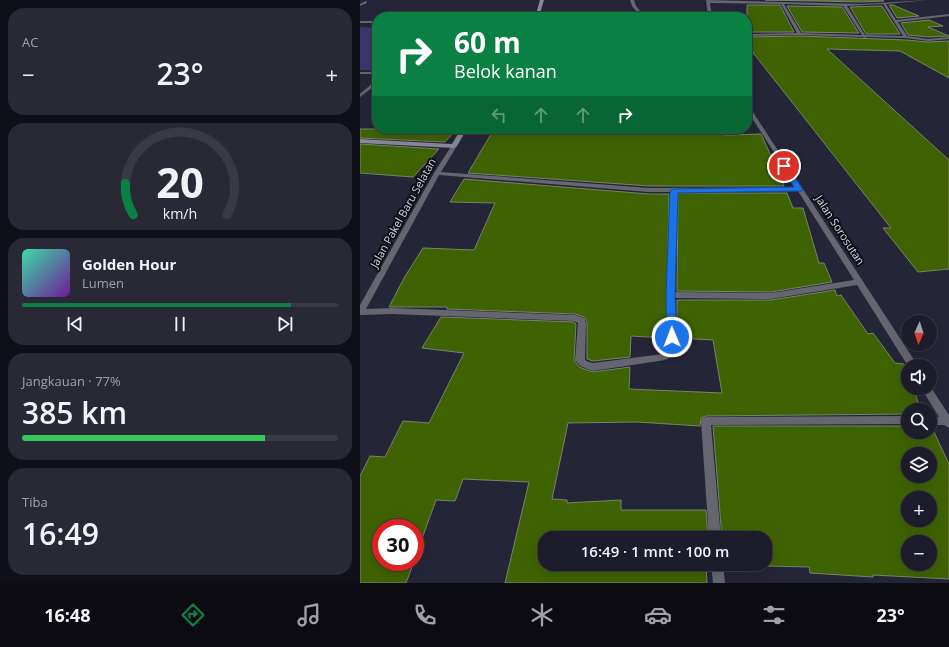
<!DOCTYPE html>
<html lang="id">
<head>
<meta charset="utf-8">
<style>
  :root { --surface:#1c1c2a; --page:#292936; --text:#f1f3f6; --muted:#a0a1a8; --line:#3a3a47; --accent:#0b8043 }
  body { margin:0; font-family:"Open Sans",sans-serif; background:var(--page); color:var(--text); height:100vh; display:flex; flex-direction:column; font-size:15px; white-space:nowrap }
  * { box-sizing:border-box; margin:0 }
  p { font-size:13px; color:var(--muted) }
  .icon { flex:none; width:22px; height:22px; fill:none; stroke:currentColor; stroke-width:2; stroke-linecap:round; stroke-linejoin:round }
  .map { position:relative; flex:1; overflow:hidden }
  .drawer { display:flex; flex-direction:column; gap:8px; padding:8px; background:#0f0f17; width:360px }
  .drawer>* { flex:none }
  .banner { position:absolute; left:12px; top:12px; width:380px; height:122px; border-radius:16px; box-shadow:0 4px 16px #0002,0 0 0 1px var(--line); background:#0b8043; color:#fff; overflow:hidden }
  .needle { width:26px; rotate:183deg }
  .controls { position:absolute; left:541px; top:315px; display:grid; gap:8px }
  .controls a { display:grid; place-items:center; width:36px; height:36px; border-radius:50%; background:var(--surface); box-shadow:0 4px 16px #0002,0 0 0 1px var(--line); font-size:20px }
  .speed { position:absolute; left:12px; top:519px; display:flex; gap:8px; font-size:20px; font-weight:700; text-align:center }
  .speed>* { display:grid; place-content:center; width:52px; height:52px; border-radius:50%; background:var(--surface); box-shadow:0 4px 16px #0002,0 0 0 1px var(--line); line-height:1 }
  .speed .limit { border:6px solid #d22; background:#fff; color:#111 }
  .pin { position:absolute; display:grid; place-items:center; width:34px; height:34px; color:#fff; margin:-17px; border:2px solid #fff; border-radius:50%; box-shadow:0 1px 4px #0007 }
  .me { position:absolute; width:44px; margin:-22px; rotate:359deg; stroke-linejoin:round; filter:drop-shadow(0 0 3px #0008) }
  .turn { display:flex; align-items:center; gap:14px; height:84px; padding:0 16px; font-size:18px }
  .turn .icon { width:52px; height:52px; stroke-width:2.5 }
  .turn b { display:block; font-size:28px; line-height:34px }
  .lanes { display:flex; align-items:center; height:38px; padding:0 16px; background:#0003; justify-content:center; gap:20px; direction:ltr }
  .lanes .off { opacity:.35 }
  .big { font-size:30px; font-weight:600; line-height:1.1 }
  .drawer .tile { flex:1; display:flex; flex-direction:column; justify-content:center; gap:6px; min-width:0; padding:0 14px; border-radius:16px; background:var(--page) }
  .drawer .dial { align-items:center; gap:0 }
  .dial svg { height:104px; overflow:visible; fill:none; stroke:var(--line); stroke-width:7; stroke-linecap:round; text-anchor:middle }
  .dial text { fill:var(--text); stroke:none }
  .song { display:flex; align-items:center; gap:12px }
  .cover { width:48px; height:48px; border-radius:6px; background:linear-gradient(135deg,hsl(160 70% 55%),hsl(280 70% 35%)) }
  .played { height:4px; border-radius:2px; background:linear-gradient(90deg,var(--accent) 85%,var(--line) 85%) }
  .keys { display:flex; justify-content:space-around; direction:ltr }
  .heat { display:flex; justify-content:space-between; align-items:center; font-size:22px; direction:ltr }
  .charge { height:6px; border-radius:3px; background:linear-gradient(90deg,#34c759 77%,var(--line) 0) }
  .trip { position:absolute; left:178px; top:531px; width:234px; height:40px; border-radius:16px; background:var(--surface); box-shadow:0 4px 16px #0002,0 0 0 1px var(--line); font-weight:600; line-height:40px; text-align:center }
  .menu { display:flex; height:64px; justify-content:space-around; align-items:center; background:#0b0b11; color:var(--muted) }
  .menu .icon { width:28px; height:28px }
  .menu .selected { color:var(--accent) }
  .menu b { font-size:18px; color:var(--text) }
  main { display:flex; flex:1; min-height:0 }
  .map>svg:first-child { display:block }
  .green { fill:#3d376e }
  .building { fill:#3f6302; stroke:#77836d; fill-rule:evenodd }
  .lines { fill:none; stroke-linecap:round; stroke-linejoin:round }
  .street { fill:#666670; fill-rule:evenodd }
  .secondary { fill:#898999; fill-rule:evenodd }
  .route { fill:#1a73e8; stroke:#114b97 }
  .labels { text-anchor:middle; stroke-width:4; stroke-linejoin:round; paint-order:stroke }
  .street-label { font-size:11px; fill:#d7d7e4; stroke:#0f0f18 }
</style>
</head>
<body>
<main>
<section class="drawer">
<div class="tile"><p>AC</p>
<div class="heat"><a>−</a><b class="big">23°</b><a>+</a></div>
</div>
<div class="tile dial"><svg viewBox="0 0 100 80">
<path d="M14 69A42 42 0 1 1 86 69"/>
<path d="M14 69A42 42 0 0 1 8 45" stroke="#0b8043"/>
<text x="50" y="56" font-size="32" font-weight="700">20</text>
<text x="50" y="72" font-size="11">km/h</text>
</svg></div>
<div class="tile">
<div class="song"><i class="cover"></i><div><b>Golden Hour</b><p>Lumen</p></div></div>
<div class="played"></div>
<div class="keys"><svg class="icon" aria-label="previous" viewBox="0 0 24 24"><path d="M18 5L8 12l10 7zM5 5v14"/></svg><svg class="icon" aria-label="pause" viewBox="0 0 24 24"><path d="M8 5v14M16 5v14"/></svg><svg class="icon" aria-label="next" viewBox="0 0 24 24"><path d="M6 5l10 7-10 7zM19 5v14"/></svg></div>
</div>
<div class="tile"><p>Jangkauan · 77%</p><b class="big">385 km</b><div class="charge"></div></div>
<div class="tile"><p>Tiba</p><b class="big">16:49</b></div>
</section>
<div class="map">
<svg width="589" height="583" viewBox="0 0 589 583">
  <rect width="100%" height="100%" fill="#252538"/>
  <polygon class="green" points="0,27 17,28 17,70 0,70"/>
  <g class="building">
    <polygon points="405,0 521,0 524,1 503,2"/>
    <polygon points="387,5 420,5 434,32 387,32"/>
    <polygon points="529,5 533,5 559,16 537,18"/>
    <polygon points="427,6 482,7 499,33 442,32"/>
    <polygon points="522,6 540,34 506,34 490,7"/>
    <polygon points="569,20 583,26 568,27 589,36 568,37 548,35 541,23"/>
    <polygon points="440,36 546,40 568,42 589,41 589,78 540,51 467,49 589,160 589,269 558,272 523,228 531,228 387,45 387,37"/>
    <polygon points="0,129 97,129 85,142 0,138"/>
    <polygon points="134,129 363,129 365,135 401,134 411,156 413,156 424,186 289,186 108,173"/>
    <polygon points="0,144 79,149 53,177 0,173"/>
    <polygon points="104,179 289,194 309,194 306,338 271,336 270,357 233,361 227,359 227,322 224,317 215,314 87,309 87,307 29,307 44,278 63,248 114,250 135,203 90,202"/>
    <polygon points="318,193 427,193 433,208 443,208 459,263 464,263 472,282 411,292 317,291"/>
    <polygon points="475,290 477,296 481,295 508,334 513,333 535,363 544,364 548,374 548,388 553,388 561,410 548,410 548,414 346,416 341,418 340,426 277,422 208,423 192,499 207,500 207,503 261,500 261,510 346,510 348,538 185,538 185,564 350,564 346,564 347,583 145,583 169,482 103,479 95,501 76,500 55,558 55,528 21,528 21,562 54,562 46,583 0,583 0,476 10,456 25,457 43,421 69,423 104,353 62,348 81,317 214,322 216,324 214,360 219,367 233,372 270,367 269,389 362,393 353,340 317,338 317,300 411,300"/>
    <path d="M 353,426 L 548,426 L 548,432 L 574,432 L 589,464 L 589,579 L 513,575 L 513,577 L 450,573 L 449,567 L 365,565 L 405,564 L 405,538 L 362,538 ZM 548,454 L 570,454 L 570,476 L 548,476 ZM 548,498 L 570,498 L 570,520 L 548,520 ZM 548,542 L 570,542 L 570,564 L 548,564 Z"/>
  </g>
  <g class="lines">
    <g class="street">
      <polygon points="270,0 274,0 276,6 285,17 281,17 272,6"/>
      <path d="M 346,0 L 503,4 L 568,0 L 526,4 L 536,20 L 589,14 L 589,16 L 538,22 L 547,36 L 568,39 L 589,37 L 589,39 L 568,41 L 546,38 L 507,37 L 505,38 L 503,37 L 440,35 L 387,36 L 387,34 L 437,33 L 421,4 L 350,3 L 352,17 L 348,17 ZM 424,4 L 483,6 L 502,35 L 441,33 ZM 523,4 L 543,36 L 505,35 L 487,6 Z"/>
      <polygon points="6,1 7,3 0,6 0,4"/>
      <rect x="0" y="21" width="17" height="2"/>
      <rect x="0" y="72" width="17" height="2"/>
      <polygon points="15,81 17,81 17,84 0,97 0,94"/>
      <path d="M 387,105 L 389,106 L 558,366 L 548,366 L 497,285 L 411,299 L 315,298 L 316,351 L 314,356 L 305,360 L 233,371 L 220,366 L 215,360 L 218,323 L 214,321 L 32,314 L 0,315 L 0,305 L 74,173 L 92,145 L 97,146 L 81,172 L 289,188 L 436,187 L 387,110 ZM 79,175 L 289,192 L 311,192 L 307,295 L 307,352 L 303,354 L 233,363 L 226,361 L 225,359 L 226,323 L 224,318 L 215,315 L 32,308 L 6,309 ZM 438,191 L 494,280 L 411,293 L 315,292 L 317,192 Z"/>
      <polygon points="570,386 589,415 589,428 584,425 570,425 570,417 579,417 561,388 570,388"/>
      <polygon points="548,416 548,424 351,425 361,538 349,538 341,421 342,418 346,417"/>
      <polygon points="351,564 363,564 365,583 353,583"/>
    </g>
    <g class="secondary">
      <polygon points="180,0 184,0 179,17 175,17"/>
      <polygon points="101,129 107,129 97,146 94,148 0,143 0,139 92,144"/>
    </g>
  </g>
  <polygon class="route" points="422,164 427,164 443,190 442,191 318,193 315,295 317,337 315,339 308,339 307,337 306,295 310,191 314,189 434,187 421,166"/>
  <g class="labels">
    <g class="street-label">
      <text transform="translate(43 213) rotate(-61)" y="4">Jalan Pakel Baru Selatan</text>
      <text transform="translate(480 230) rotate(57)" y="4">Jalan Sorosutan</text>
    </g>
  </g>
</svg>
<div class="controls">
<a><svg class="needle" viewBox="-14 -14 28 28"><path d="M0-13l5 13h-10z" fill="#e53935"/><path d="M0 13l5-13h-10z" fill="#a0a1a8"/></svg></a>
<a><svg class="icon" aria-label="sound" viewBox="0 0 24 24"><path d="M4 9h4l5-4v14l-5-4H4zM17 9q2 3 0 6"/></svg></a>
<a><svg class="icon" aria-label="search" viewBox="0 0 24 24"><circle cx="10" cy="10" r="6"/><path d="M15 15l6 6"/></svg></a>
<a><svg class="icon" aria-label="layers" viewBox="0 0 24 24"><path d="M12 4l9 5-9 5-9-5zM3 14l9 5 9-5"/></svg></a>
<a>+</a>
<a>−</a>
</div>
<div class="speed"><div class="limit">30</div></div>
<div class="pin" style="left:424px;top:166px;background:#d93025"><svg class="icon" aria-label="arrive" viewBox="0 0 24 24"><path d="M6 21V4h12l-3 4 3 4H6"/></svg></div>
<svg class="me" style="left:312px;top:337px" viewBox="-20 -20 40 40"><circle r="17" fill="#1a73e8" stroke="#fff" stroke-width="3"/><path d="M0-11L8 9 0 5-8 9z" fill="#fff"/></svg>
<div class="trip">16:49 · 1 mnt · 100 m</div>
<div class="banner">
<div class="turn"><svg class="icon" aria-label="right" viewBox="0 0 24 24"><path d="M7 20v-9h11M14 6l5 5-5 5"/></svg><div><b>60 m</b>Belok kanan</div></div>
<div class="lanes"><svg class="icon off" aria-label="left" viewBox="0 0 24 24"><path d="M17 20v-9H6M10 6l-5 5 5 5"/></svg><svg class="icon off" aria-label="ahead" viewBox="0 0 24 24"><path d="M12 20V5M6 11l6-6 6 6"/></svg><svg class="icon off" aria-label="ahead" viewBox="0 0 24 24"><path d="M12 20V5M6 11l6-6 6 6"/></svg><svg class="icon" aria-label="right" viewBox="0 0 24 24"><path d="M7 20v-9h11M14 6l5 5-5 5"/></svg></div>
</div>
</div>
</main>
<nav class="menu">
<b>16:48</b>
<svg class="icon selected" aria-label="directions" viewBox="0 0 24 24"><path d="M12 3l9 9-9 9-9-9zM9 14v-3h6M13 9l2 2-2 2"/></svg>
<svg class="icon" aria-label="music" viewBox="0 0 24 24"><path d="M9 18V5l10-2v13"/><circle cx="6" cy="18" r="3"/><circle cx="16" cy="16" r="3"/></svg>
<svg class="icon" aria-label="phone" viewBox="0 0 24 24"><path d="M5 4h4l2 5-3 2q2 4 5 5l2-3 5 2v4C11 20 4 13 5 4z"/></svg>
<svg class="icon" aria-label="climate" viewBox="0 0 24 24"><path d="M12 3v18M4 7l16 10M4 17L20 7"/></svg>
<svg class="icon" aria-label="car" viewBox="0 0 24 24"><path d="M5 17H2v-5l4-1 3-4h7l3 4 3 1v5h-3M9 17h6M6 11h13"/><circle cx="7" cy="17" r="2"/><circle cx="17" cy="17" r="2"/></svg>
<svg class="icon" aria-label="filters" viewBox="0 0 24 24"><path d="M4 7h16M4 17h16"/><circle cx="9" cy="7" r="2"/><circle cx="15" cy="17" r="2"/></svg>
<b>23°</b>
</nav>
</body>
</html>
